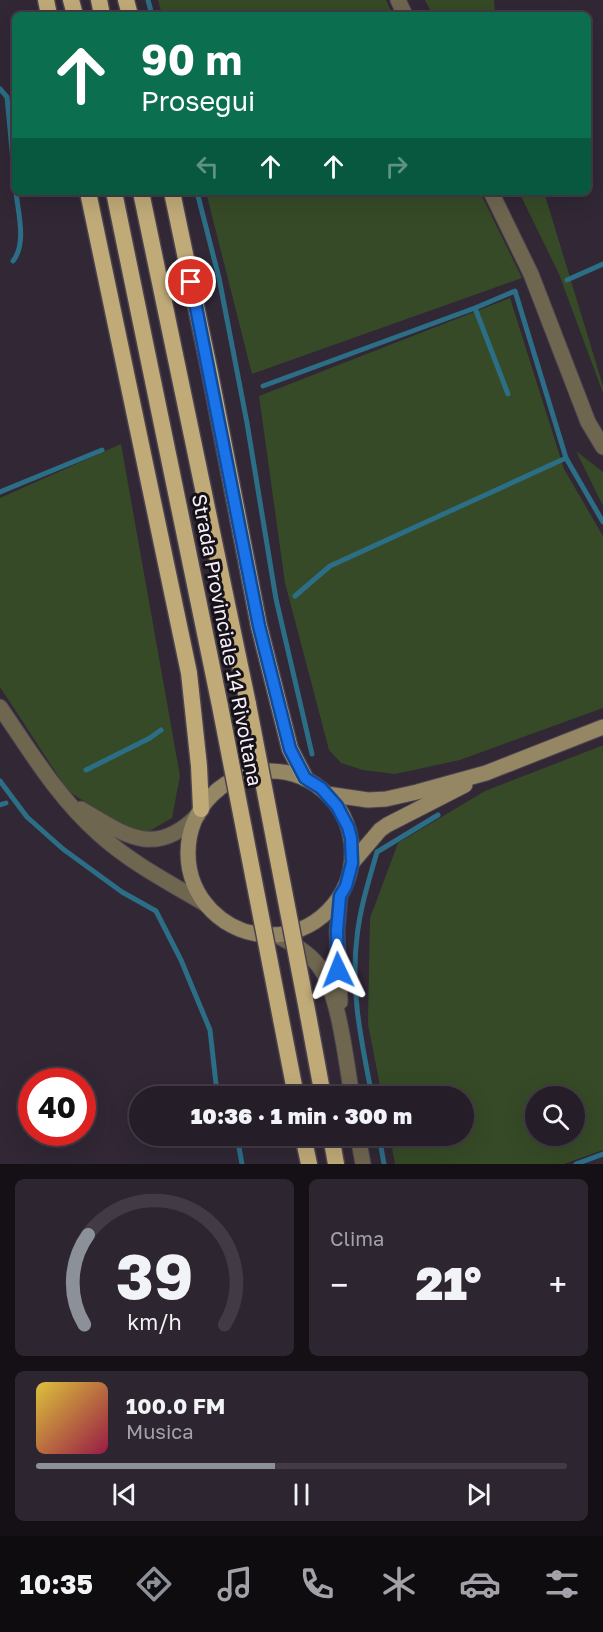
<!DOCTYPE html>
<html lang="it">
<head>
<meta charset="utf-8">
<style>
  :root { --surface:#251d28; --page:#2d2630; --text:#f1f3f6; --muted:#a3a2a8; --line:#423b45; --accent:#8c9099 }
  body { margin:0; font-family:"Golos Text",sans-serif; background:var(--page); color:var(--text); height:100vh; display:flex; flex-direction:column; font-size:22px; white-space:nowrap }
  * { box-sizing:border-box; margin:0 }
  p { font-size:20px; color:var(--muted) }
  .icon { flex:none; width:33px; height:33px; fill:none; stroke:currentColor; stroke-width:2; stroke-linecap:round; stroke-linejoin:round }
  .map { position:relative; height:1164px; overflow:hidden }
  .details { display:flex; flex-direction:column; gap:15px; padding:15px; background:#141016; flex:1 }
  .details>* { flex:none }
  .banner { position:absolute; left:12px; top:12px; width:579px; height:183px; border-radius:9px; box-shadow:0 6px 24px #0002,0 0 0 2px var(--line); background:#0b6e4f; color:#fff; overflow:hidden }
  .buttons { position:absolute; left:525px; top:1086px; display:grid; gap:12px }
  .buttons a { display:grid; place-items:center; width:60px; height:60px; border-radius:50%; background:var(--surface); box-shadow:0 6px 24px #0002,0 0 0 2px var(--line); font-size:30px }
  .speed { position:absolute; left:18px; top:1068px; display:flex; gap:12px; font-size:30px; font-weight:700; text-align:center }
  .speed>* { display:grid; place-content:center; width:78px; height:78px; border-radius:50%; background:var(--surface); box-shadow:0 6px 24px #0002,0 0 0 2px var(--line); line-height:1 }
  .speed .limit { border:9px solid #d22; background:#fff; color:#111 }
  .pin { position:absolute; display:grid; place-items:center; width:51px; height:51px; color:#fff; margin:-26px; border:3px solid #fff; border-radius:50%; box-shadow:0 2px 6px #0007 }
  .me { position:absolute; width:66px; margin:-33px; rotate:358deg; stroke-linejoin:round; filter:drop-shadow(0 0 4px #0008) }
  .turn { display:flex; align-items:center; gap:21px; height:126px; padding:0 30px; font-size:27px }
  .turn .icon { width:78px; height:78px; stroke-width:2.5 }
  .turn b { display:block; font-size:42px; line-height:51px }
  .lanes { display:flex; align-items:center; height:57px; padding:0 30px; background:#0003; justify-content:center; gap:30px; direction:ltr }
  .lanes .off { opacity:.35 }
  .big { font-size:45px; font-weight:800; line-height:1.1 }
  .details .tile { flex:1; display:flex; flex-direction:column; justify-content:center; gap:9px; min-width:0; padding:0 21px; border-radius:9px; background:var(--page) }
  .details .dial { align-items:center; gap:0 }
  .dial svg { height:156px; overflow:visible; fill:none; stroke:var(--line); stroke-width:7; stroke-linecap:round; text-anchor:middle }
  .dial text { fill:var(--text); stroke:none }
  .song { display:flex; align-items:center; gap:18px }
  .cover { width:72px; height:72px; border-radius:9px; background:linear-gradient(135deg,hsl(50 70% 55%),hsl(340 70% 35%)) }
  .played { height:6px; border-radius:3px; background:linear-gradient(90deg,var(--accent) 45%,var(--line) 45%) }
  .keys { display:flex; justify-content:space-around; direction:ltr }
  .heat { display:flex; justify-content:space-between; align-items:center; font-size:33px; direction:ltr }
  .details .tiles { flex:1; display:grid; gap:15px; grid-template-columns:1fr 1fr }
  .tile:last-child { grid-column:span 2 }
  .trip { position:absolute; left:129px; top:1086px; width:345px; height:60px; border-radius:30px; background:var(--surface); box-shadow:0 6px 24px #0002,0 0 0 2px var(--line); font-weight:800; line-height:60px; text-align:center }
  .dock { display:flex; height:96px; justify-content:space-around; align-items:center; background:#0f0c10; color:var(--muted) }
  .dock .icon { width:42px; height:42px }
  .dock .selected { color:var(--accent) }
  .dock b { font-size:27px; color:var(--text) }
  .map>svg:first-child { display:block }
  .green { fill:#364a27; fill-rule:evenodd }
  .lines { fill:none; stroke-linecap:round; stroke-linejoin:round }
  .stream { stroke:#2b6e86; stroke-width:5 }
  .minor-casing { stroke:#4c4350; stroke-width:17 }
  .tertiary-casing { stroke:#4c4350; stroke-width:17 }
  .secondary-casing { stroke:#4c4350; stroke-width:17 }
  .trunk-casing { stroke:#4c4350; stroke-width:19 }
  .minor { stroke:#6f6650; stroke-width:15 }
  .tertiary { stroke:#6f6650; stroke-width:15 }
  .secondary { stroke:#958664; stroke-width:15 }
  .trunk { stroke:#c0aa78; stroke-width:16 }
  .trunk-bridge-casing { stroke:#4c4350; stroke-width:19; stroke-linecap:butt }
  .trunk-bridge { stroke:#c0aa78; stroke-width:16 }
  .route-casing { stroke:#114b97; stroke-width:15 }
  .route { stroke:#1a73e8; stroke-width:10 }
  .labels { text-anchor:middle; stroke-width:6; stroke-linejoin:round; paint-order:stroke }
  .street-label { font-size:20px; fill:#f5eff9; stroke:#161218 }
</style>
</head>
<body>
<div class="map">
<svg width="603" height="1164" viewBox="0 0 603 1164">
  <rect width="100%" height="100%" fill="#312735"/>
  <g class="green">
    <polygon points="158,0 386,0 393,15 162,15"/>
    <polygon points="425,0 494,0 495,15 433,15"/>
    <polygon points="206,192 480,192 522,278 252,374"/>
    <polygon points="519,192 544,192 603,386 603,393 559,274"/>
    <polygon points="510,298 564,469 603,536 603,708 460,760 395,774 363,770 341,763 329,750 285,583 259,396"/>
    <polygon points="121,444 180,776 172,818 146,833 119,824 68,791 0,687 0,498"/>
    <polygon points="576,451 603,472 603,506"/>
    <path d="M 601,746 L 603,746 L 603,1150 L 564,1164 L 395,1164 L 390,1136 L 464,1136 L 464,1096 L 382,1096 L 368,1024 L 370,918 L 398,843 L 485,791 ZM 574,1096 L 574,1136 L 536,1136 L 536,1096 Z"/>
  </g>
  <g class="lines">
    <g class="stream">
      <polyline points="148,0 152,15"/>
      <polyline points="0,89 7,97 15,182"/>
      <polyline points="197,192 219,278 247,423 276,599 312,754"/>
      <path d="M 13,261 C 27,243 18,213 16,192"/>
      <polyline points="567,280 603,264"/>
      <polyline points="475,308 508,394"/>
      <polyline points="263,386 475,308 515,291 566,458 603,522"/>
      <polyline points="0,492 102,450"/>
      <polyline points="295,596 330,566 566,458"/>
      <polyline points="86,770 150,738 161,730"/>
      <polyline points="0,781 27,817 63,849 122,892 156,911 181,960 210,1030 216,1084 223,1096"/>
      <polyline points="0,805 6,803"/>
      <path d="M 372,1096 C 362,1044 350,991 357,937 C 360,908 369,880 377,852 L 438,815"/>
      <polyline points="237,1136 242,1164"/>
      <polyline points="379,1136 384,1164"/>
      <polyline points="576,1164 603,1154"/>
    </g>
    <defs>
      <g id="minor">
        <polyline points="398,0 405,15"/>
        <polyline points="491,192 531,274 588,422 603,447"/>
      </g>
      <g id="tertiary">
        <path d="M 0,707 C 30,751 58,798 99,834 C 131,863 170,883 207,905"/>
        <path d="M 81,809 C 125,835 155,859 198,815"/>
        <polyline points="340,896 337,931 340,1002"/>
        <path d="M 276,935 C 291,943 307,951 318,965 C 339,991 346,1062 352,1096"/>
        <polyline points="358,1136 363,1164"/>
      </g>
      <g id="secondary">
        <circle cx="270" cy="853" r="82"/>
        <polyline points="327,794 368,800 386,799 417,792 486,773 603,727"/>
        <polyline points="352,863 380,830 387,825 465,785"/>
      </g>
      <g id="trunk">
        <polyline points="46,0 49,15"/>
        <polyline points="71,0 75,15"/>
        <polyline points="99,0 102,15"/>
        <polyline points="126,0 130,15"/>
        <polyline points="88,192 189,673 199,766 201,809"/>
        <polyline points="114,192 220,706"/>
        <polyline points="141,192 248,704"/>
        <polyline points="172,192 210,373 259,626 290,749 305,778"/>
        <polyline points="308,1015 323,1096"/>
        <polyline points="281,1019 296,1096"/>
        <polyline points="303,1136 309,1164"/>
        <polyline points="331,1136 336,1164"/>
      </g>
    </defs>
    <use href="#minor" class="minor-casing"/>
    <use href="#tertiary" class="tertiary-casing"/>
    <use href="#secondary" class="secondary-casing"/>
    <use href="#trunk" class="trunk-casing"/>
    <use href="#minor" class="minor"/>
    <use href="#tertiary" class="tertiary"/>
    <use href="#secondary" class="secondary"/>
    <use href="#trunk" class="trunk"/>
    <defs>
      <g id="trunk-bridge">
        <polyline points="248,704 308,1015"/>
        <polyline points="220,706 281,1019"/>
      </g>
    </defs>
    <use href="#trunk-bridge" class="trunk-bridge-casing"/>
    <use href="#trunk-bridge" class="trunk-bridge"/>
  </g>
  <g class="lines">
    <defs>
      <polyline id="route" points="191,282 259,626 290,749 305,778 321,788 337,806 348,827 351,838 352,863 346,886 340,896 337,931 338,970"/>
    </defs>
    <use href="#route" class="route-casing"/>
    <use href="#route" class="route"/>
  </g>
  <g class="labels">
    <g class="street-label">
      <text transform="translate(227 640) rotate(79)" y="7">Strada Provinciale 14 Rivoltana</text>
    </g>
  </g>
</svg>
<div class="buttons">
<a><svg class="icon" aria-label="search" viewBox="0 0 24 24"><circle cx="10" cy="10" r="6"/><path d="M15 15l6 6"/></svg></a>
</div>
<div class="speed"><div class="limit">40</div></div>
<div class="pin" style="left:191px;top:282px;background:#d93025"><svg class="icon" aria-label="arrive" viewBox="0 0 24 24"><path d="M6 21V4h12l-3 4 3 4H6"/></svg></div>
<svg class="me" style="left:338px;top:970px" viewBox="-20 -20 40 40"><path d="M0-17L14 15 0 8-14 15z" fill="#1a73e8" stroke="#fff" stroke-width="4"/></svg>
<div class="trip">10:36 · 1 min · 300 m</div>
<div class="banner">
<div class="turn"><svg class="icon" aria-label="ahead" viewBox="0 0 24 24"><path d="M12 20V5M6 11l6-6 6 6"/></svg><div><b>90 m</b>Prosegui</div></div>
<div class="lanes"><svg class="icon off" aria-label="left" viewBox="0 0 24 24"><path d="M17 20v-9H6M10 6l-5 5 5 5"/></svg><svg class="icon" aria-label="ahead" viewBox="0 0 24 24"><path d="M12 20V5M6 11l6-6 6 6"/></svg><svg class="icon" aria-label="ahead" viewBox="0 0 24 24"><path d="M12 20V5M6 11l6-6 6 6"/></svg><svg class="icon off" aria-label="right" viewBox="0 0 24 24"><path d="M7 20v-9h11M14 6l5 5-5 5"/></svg></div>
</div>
</div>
<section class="details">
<div class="tiles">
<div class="tile dial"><svg viewBox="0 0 100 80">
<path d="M14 69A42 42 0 1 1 86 69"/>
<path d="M14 69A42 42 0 0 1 16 23" stroke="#8c9099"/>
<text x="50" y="56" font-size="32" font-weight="700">39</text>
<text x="50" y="72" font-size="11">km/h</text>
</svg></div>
<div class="tile"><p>Clima</p>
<div class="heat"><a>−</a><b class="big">21°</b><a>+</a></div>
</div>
<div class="tile">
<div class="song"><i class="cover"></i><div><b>100.0 FM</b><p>Musica</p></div></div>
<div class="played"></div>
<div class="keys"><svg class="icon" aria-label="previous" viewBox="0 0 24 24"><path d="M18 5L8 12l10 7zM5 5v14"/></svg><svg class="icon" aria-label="pause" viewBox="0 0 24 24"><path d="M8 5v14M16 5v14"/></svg><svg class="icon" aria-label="next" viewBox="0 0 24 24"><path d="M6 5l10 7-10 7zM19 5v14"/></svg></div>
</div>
</div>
</section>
<nav class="dock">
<b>10:35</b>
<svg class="icon selected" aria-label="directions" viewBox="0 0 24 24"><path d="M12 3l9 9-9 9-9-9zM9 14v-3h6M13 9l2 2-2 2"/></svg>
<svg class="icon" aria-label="music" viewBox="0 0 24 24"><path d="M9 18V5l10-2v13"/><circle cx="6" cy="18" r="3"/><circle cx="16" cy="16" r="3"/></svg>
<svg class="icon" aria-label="phone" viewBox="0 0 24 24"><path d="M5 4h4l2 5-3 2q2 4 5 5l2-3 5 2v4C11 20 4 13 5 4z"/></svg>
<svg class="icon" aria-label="climate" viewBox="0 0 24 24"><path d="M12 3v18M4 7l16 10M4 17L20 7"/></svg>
<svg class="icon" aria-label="car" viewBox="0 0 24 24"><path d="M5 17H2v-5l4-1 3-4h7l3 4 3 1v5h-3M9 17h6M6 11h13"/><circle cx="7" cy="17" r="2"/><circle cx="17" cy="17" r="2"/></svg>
<svg class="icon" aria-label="filters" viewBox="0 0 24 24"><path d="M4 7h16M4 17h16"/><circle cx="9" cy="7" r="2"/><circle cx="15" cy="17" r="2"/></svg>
</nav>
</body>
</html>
